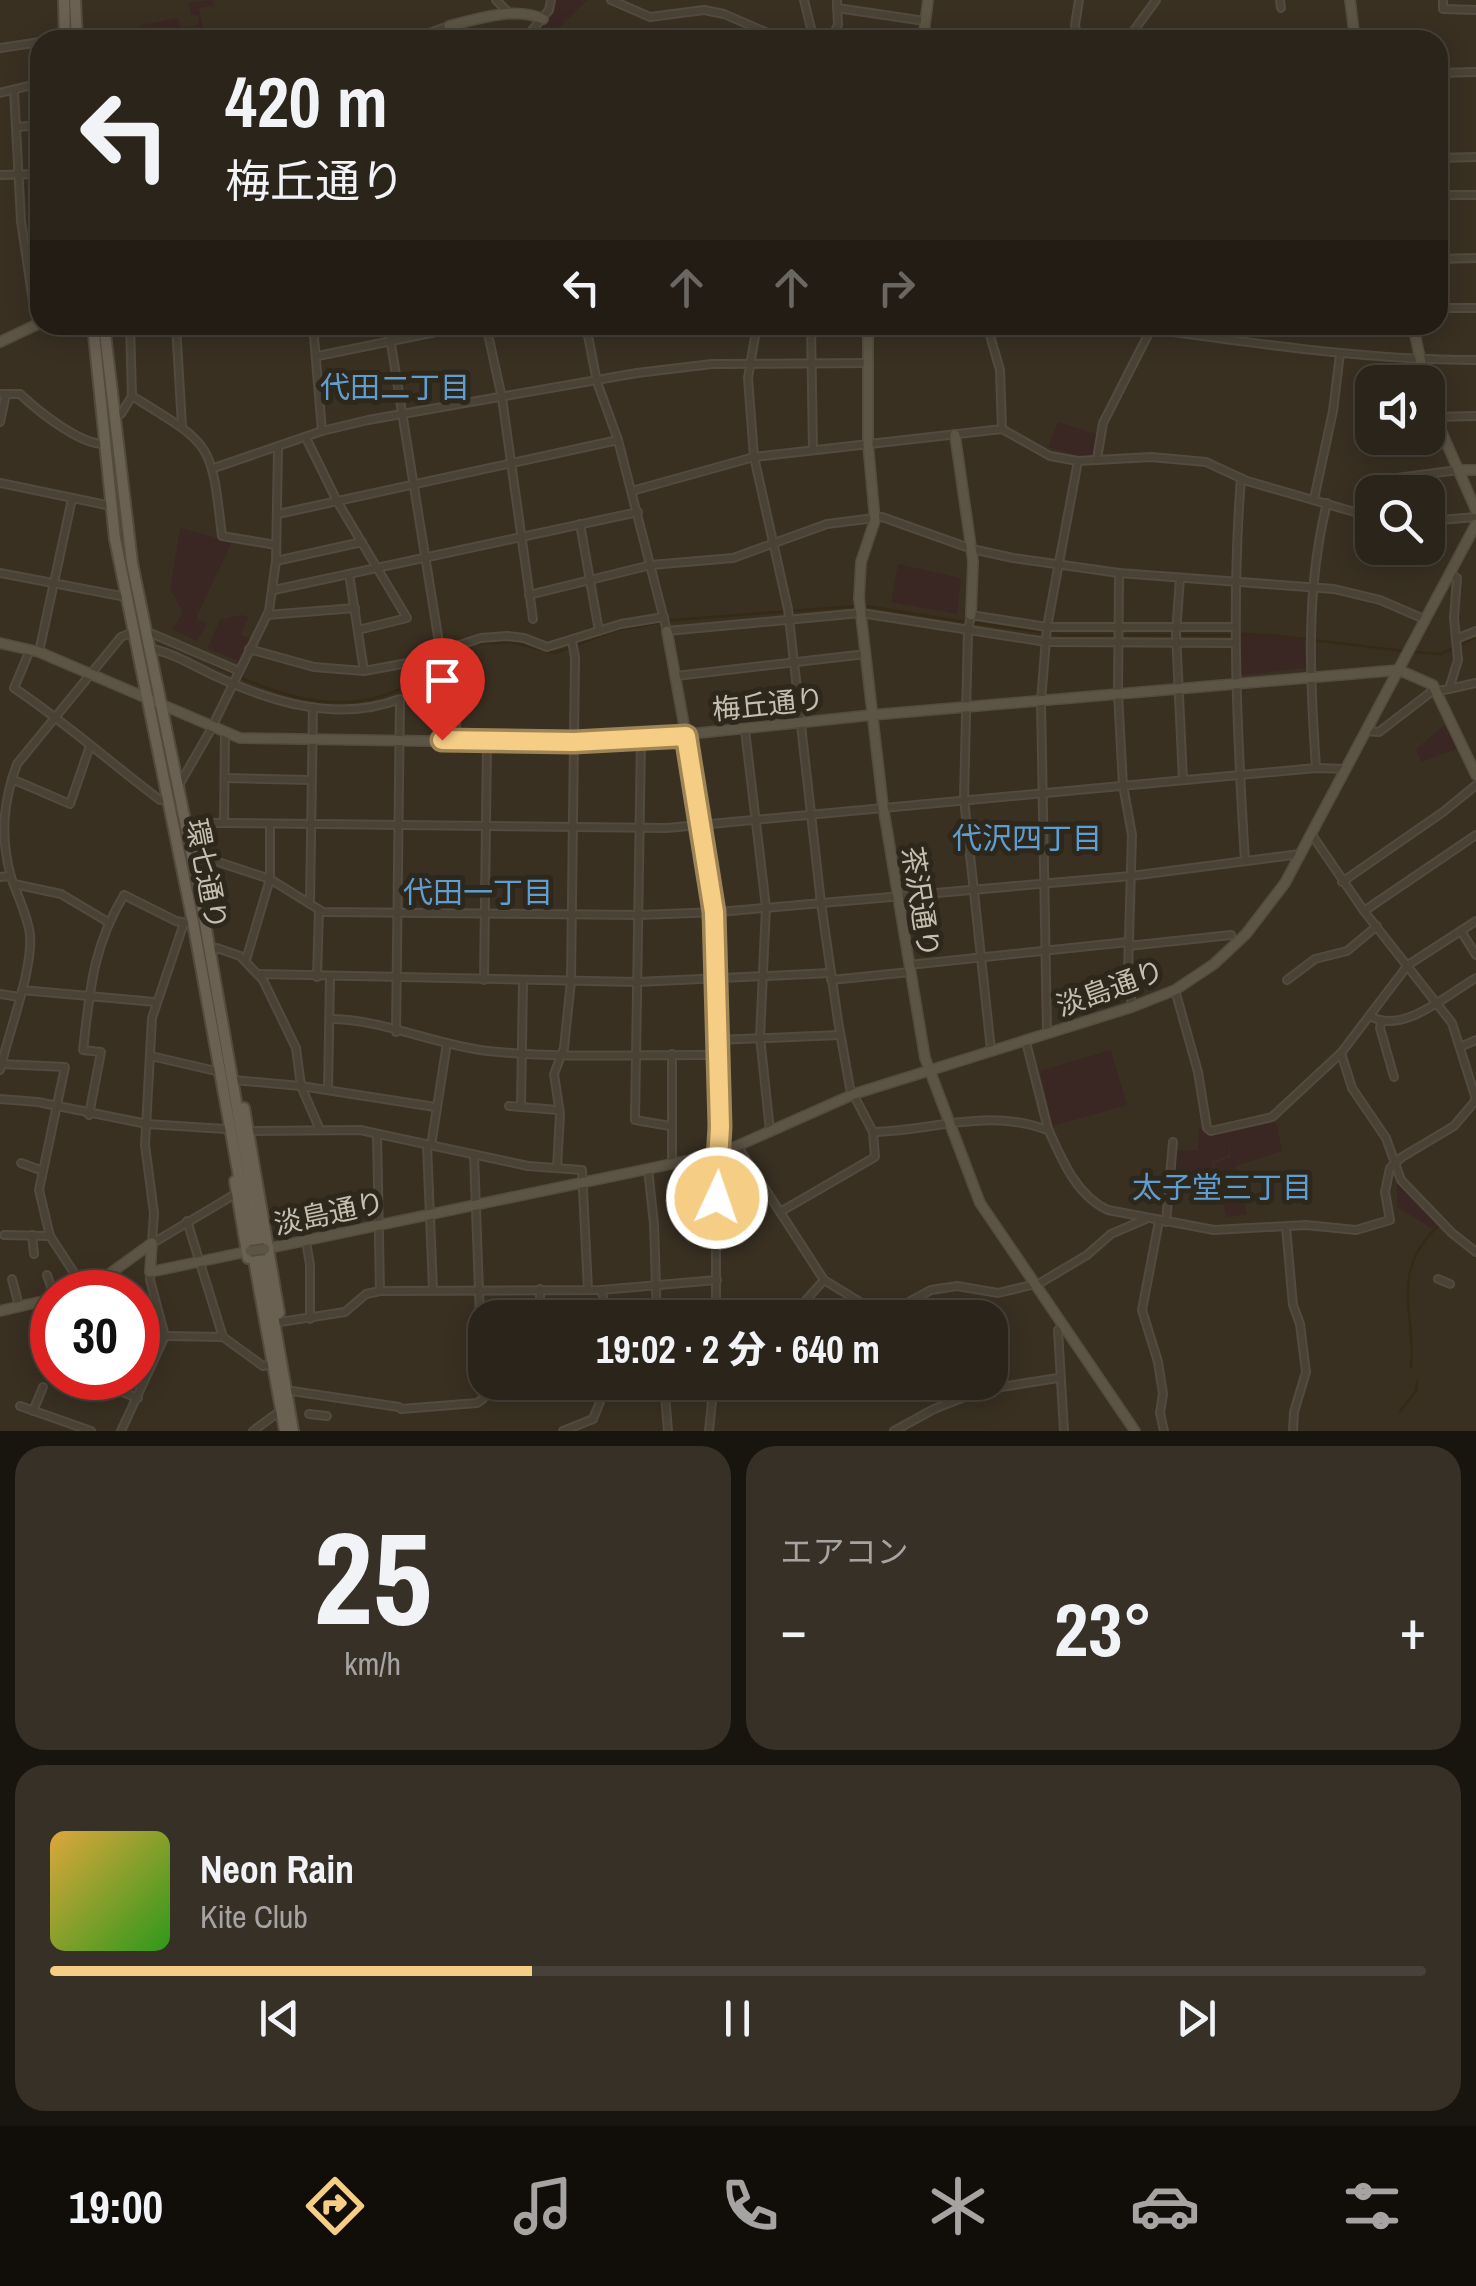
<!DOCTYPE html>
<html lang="ja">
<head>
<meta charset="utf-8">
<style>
  :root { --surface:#2b241a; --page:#373027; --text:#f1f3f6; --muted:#a6a4a2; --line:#474139; --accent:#f5cd85 }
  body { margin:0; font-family:"Archivo Narrow","Noto Sans JP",sans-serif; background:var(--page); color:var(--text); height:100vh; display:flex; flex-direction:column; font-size:38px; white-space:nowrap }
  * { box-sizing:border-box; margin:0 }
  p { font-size:32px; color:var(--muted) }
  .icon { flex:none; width:55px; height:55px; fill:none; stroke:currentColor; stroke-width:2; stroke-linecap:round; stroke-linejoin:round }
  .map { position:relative; height:1431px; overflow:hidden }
  .sheet { display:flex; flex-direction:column; gap:15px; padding:15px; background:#18140e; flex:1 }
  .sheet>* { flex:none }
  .hud { position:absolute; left:30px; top:30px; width:1418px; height:305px; border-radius:30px; box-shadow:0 5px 25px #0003,0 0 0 2px var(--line); background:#2b241a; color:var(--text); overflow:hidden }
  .controls { position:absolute; left:1355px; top:365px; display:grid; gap:20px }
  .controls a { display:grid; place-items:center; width:90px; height:90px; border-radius:20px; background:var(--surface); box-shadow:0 5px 25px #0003,0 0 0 2px var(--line); font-size:50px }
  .speed { position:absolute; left:30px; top:1270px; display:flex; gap:20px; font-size:50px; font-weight:700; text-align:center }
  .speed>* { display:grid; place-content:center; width:130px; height:130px; border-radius:50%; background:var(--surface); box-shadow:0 5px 25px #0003,0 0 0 2px var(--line); line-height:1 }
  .speed .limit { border:15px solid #d22; background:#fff; color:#111 }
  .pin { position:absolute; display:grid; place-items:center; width:85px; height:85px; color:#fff; margin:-102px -42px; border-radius:50% 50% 50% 0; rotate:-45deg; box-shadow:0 0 10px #0007 }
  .pin .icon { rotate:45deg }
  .me { position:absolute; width:110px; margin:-55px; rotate:3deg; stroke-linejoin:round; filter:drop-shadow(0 0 8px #0008) }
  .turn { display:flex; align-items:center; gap:35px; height:210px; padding:0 30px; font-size:45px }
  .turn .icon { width:130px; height:130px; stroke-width:2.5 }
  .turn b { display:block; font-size:70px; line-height:85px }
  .lanes { display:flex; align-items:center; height:95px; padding:0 30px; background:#0003; justify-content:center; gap:50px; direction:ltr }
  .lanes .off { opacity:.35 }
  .big { font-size:75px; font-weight:800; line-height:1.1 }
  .sheet .card { flex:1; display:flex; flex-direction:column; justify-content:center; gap:15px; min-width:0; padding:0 35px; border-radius:30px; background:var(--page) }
  .sheet .dial { align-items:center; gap:0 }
  .dial b { font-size:130px; line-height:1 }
  .song { display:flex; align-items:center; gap:30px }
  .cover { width:120px; height:120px; border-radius:15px; background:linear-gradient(135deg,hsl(40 70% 55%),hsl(110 70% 35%)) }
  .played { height:10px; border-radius:5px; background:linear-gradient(90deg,var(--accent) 35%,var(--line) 35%) }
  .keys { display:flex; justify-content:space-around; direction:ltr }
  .heat { display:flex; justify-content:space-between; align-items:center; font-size:55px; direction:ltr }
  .sheet .tiles { flex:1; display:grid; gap:15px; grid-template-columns:1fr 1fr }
  .card:last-child { grid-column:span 2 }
  .trip { position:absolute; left:468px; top:1300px; width:540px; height:100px; border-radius:30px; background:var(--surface); box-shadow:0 5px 25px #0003,0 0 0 2px var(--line); font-weight:800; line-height:100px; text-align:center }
  .dock { display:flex; height:160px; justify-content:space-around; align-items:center; background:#110e0a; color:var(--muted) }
  .dock .icon { width:70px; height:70px }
  .dock .on { color:var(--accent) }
  .dock b { font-size:45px; color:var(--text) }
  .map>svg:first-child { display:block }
  .green { fill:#3a2724 }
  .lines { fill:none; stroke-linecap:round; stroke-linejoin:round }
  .stream { stroke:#362a16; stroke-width:2.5 }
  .street-casing { stroke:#534b3f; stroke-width:10 }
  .secondary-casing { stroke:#534b3f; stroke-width:12 }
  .primary-casing { stroke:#534b3f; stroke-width:14 }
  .street { stroke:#494235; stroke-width:6 }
  .secondary { stroke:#5c5444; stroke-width:9 }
  .primary { stroke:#6a6153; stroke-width:10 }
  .secondary-bridge-casing { stroke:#534b3f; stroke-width:12; stroke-linecap:butt }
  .secondary-bridge { stroke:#5c5444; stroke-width:9 }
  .route-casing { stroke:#9f8556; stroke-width:25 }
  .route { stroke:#f5cd85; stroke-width:18 }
  .labels { text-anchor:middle; stroke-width:10; stroke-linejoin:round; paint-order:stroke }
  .street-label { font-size:28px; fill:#c6beb0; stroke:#2e271b }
  .neighbourhood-label { font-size:30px; fill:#609ed1; stroke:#2e271b }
</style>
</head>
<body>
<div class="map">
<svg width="1476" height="1431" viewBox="0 0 1476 1431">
  <rect width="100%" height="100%" fill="#393022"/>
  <g class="green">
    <polygon points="213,0 213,6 199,8 205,40 136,40 137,28 142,25 178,18 181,28 198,25 198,16 191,14 189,2"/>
    <polygon points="556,0 588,0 546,40 529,40 554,11"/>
    <polygon points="1058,422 1100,435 1095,453 1081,457 1048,447"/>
    <polygon points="180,528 232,542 197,616 198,620 207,624 197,641 172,629 183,613 170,589"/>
    <polygon points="898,564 961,578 957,614 891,602"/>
    <polygon points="241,615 249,617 241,635 252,639 240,662 207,648 220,620"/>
    <polygon points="1240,632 1304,638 1306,668 1242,675 1239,673"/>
    <polygon points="1447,723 1459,748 1421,762 1416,749"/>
    <polygon points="1111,1050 1127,1105 1053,1126 1040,1071"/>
    <polygon points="1272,1119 1277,1124 1282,1151 1236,1166 1247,1214 1226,1217 1214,1163 1230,1157 1230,1145 1228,1156 1212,1162 1213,1175 1175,1175 1177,1151 1198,1150 1199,1129 1205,1128 1211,1133"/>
    <polygon points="1397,1182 1439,1221 1433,1229 1397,1207"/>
  </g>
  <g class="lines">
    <g class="stream">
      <polyline points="865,606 966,622"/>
      <polyline points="974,623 1062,635 1115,635"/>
      <polyline points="1123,635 1272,635 1404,651"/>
      <polyline points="472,644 511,642 555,653 616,630 674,620 857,606"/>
      <polyline points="1412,652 1441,654 1476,637"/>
      <path d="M 190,653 C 252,685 326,721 396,691 C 404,687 416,684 424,678 C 430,674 434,666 440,661"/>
      <path d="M 1411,1367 C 1416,1311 1389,1274 1437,1227"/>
      <polyline points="1400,1411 1416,1391 1417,1382"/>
    </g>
    <defs>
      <g id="street">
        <polyline points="496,0 509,13"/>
        <polyline points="611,0 650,17 704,10 724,14 784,40"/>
        <polyline points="804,0 814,40"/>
        <polyline points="1280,0 1281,8"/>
        <polyline points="1443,0 1443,9 1476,10"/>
        <polyline points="837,8 925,21"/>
        <polyline points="410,40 449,26"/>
        <polyline points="524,40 549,10 551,0"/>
        <polyline points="830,40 838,25 837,0"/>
        <polyline points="1078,40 1075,25 1079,0"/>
        <polyline points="1127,40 1156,0"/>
        <polyline points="0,48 40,42"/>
        <polyline points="1438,73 1476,72"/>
        <polyline points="14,90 21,221 35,315"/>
        <polyline points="0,93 40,83"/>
        <polyline points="18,127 40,125"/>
        <polyline points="1438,158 1476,157"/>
        <polyline points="0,175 40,174"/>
        <polyline points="1438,195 1476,195"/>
        <polyline points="1438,259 1476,258"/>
        <polyline points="1438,308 1476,308"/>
        <polyline points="176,325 182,426"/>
        <polyline points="313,325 322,431"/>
        <polyline points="388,325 441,655 456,704 456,741"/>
        <polyline points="486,325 502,398 533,619"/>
        <polyline points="586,325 597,382 618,440 667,631 861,613 1046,642 1235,643"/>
        <polyline points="757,325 748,378 754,457 788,609 821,903 838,1021 850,1088 873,1132 875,1157 780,1212"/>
        <polyline points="811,325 813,450"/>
        <polyline points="318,356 470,325"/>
        <path d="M 0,394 L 20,394 C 38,411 80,445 105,444"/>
        <path d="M 132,396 C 213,446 211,441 222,536 L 276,545"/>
        <polyline points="114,415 121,414 132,396 130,325"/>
        <polyline points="1435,417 1476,416"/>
        <polyline points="0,422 6,394"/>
        <polyline points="1002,429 1050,456 1078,461 1151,457 1206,462 1247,481 1372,517"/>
        <polyline points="306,438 337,501 407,618 358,630"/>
        <path d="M 1097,459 L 1103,423 L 1151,329 C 1259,344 1367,360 1476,360"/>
        <polyline points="214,468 322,431 368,420 637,373 712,364 869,363"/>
        <path d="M 1241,478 C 1231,606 1237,732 1245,861"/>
        <polyline points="0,483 111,506"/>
        <polyline points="632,491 754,457 1002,429 1000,370 987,325"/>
        <polyline points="1395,492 1397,478 1458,470"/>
        <polyline points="1314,499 1333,411 1340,354"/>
        <polyline points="278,514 618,440"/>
        <polyline points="1428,521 1476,517"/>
        <polyline points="580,524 599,631"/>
        <polyline points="276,561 362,542"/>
        <polyline points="0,573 126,597"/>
        <polyline points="1119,573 1118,694 1123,785 1132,835 1128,972 1132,1007"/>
        <polyline points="349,574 364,671"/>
        <polyline points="1180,578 1176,633 1183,780"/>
        <polyline points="274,590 638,512"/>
        <polyline points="529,595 651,565 733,558 827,524 882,517 972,549 1013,558 1119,573 1334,589 1380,600 1424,619"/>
        <polyline points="267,615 355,608"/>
        <polyline points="146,634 153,634 239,671"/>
        <polyline points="1456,639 1476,631"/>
        <path d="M 148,648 C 171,652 192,665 213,675 C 271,702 337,723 400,699 L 396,1032"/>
        <polyline points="249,649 314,667 364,671 435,658 444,650 481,638 507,636 524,638 547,647 621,624 664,617"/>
        <path d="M 30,650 L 14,688 C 65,722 111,763 160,800 L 168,799"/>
        <polyline points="39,652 72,499"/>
        <polyline points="676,676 866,654"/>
        <polyline points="1449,689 1476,683"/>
        <polyline points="745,730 766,907 760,1037 770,1131"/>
        <polyline points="1366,731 1379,732 1431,692 1449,689 1458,660 1454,618 1457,578 1449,573"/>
        <polyline points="686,736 714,912 720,1126 719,1154 716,1162 716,1318"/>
        <polyline points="641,739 635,1120 670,1126"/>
        <path d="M 1316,768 C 1310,679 1305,591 1327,503"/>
        <polyline points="225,778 311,780"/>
        <polyline points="12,779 70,804 90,746"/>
        <polyline points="179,785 210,731 269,611 276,561 278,449"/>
        <polyline points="224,823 225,733"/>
        <polyline points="187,828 193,823 224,823 667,828 1316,768 1346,769"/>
        <polyline points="1312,835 1364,911 1452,1023 1476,1099"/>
        <polyline points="194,854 270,879 323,912 639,915 719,912 1131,876 1300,854"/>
        <polyline points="0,877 11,876"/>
        <polyline points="1342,882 1443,812 1476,785"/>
        <polyline points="14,884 61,894 108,922"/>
        <polyline points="310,903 313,707"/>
        <polyline points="1364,911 1476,835"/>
        <polyline points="1461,931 1476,955"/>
        <polyline points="1128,946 1231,935"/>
        <polyline points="212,952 217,948 240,956 263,980 296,1048 301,1086 320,1130"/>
        <polyline points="246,960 270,879 270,824"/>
        <polyline points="909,965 1128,942"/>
        <polyline points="258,974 637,982 830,973"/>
        <polyline points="317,977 319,910"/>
        <polyline points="484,980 487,742"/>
        <polyline points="831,980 910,972"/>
        <polyline points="1287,980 1315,959 1347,951 1377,926"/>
        <polyline points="22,990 155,1002"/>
        <polyline points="1175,990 1198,1072 1207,1128 1211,1131 1272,1117 1341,1053 1408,965 1476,921"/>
        <polyline points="0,994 19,997"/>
        <path d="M 1370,1016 C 1403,1035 1446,995 1476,978"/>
        <path d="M 330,1019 C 383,1019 434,1045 488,1051 C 563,1059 643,1054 719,1055"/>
        <polyline points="1381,1023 1380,1028 1394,1077"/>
        <polyline points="1047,1034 1041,701 1047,627 1078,461"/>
        <polyline points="718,1040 840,1035"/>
        <polyline points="1026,1042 1048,1129"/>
        <polyline points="1460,1047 1476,1040"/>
        <polyline points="991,1050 964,799 968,630 971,615 1047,627 1234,627"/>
        <polyline points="1341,1053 1352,1088 1386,1138 1401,1180 1452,1233 1476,1252"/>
        <polyline points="672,1054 672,1164"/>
        <polyline points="151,1056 220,1072"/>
        <polyline points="1,1064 65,1067 39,1190 50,1236 84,1288"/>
        <path d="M 0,1070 C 8,1034 33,970 30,935 C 28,916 17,895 11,877 C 0,837 3,802 17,764 L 121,637 L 133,632"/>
        <polyline points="233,1080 301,1086 435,1107"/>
        <polyline points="328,1090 330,978"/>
        <polyline points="0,1099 38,1102 147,1124 225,1129"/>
        <polyline points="509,1106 558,1110"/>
        <polyline points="521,1107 523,981"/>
        <path d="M 89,1115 L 101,1052 L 83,1050 C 90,991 92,948 124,895 L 176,921 L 187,923"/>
        <polyline points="249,1131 360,1130 528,1166 582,1170 588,1290"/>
        <path d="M 873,1132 C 931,1131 992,1107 1049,1131 C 1062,1160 1077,1196 1108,1210 L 1214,1230 L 1306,1225 L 1356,1230 L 1390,1220 L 1385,1192 L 1390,1168 L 1402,1157 L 1454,1126 L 1476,1100"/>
        <polyline points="377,1134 380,1291"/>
        <polyline points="427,1145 433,1289"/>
        <polyline points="431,1146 447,1043"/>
        <polyline points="738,1147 824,1280 883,1316 931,1290 957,1286 998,1293 1040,1283 1087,1255 1111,1234 1146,1219"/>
        <polyline points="21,1163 43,1171"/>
        <polyline points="557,1168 560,1114 554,1074 564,1048 571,981 575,657 572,641"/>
        <polyline points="648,1169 654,1224 657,1318"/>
        <polyline points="187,1221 223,1337"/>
        <polyline points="1159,1221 1142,1310 1158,1362 1163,1394 1160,1413 1164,1431"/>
        <polyline points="1166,1222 1173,1142"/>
        <polyline points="1286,1227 1293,1305 1300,1324 1306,1372 1294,1412 1293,1431"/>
        <polyline points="4,1235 50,1236"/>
        <polyline points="32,1235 34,1254"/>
        <polyline points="306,1241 310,1265 310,1319"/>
        <polyline points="152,1243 154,1213 145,1145 152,1018 184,923"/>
        <polyline points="153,1243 237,1193"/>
        <polyline points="150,1272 150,1280 165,1336"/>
        <polyline points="47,1275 53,1292"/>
        <polyline points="12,1279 19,1306"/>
        <polyline points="1438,1279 1450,1284"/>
        <polyline points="601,1290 609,1318"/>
        <polyline points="104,1292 107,1276"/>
        <polyline points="540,1318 540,1289"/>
        <polyline points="790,1318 824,1280"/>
        <polyline points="280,1322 345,1312 366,1294 380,1291 601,1290 717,1280"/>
        <polyline points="1062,1326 1058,1330 1064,1431"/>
        <polyline points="165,1336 223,1337 263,1366 268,1365"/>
        <polyline points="85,1378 138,1398"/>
        <polyline points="563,1382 563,1390 604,1392"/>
        <polyline points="664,1382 668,1431"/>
        <polyline points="292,1391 399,1407"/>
        <polyline points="20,1406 91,1431"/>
        <polyline points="401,1409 477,1403 483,1399 474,1155"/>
        <polyline points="33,1411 43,1387"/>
        <polyline points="309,1414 327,1416"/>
        <polyline points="121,1431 165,1336"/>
        <polyline points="253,1431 276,1414"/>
        <polyline points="563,1431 593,1419 608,1382"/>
        <polyline points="709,1431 714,1382"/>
        <polyline points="894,1431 934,1409 982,1390 1058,1378"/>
      </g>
      <g id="secondary">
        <polyline points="1350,0 1355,40"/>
        <path d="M 449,26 C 477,19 515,6 543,19"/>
        <polyline points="923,40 928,0"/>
        <polyline points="868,325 868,444 875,520 861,562 859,598 883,806 925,1058 980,1203 1135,1431"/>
        <polyline points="1413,325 1425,382"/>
        <polyline points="0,342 40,323"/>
        <polyline points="1428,391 1435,417 1476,510"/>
        <polyline points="955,435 973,561 971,615"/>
        <polyline points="1458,470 1476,470"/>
        <polyline points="667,631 686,736"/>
        <polyline points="0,643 39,652 240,738 487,742 641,739 872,715 1399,670 1433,685 1476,775"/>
        <polyline points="152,1243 150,1272 250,1251"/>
        <polyline points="265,1249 719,1154 854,1094 1132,1007 1175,990 1214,964 1246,934 1285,883 1476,524"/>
        <polyline points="75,1292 101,1280 152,1243"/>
        <polyline points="0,1311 52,1299"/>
      </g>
      <g id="primary">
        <polyline points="64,0 65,40"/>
        <polyline points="75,0 77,40"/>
        <polyline points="93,325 115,539 193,922 285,1431"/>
        <polyline points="104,325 132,563 200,894 293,1431"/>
        <polyline points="244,1108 279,1313"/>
        <polyline points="235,1181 248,1258"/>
      </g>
    </defs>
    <use href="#street" class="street-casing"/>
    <use href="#secondary" class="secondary-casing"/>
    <use href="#primary" class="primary-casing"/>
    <use href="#street" class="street"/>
    <use href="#secondary" class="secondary"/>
    <use href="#primary" class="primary"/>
    <defs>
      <polyline id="secondary-bridge" points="250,1251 265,1249"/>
    </defs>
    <use href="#secondary-bridge" class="secondary-bridge-casing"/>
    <use href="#secondary-bridge" class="secondary-bridge"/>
  </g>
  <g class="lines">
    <defs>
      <path id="route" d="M 442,740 L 574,742 L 686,736 L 714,912 L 720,1126 C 719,1151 716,1173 717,1198"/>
    </defs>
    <use href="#route" class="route-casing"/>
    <use href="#route" class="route"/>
  </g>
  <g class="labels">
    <g class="street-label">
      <text transform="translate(768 704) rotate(-6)" y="10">梅丘通り</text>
      <text transform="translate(207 874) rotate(79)" y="10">環七通り</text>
      <text transform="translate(921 902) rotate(81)" y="10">茶沢通り</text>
      <text transform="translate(1110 988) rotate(-20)" y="10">淡島通り</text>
      <text transform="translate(329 1213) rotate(-12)" y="10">淡島通り</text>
    </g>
    <g class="neighbourhood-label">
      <text x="395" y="398">代田二丁目</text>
      <text x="1027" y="849">代沢四丁目</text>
      <text x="478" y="903">代田一丁目</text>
      <text x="1222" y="1198">太子堂三丁目</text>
    </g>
  </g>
</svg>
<div class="controls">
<a><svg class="icon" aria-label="sound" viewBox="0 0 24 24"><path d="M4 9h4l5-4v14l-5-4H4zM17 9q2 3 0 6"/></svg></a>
<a><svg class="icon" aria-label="search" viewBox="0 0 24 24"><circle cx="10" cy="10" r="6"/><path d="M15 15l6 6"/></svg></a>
</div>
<div class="speed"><div class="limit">30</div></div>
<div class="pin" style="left:442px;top:740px;background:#d93025"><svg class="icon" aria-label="arrive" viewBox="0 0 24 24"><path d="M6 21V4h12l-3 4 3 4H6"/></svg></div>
<svg class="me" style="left:717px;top:1198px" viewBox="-20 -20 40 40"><circle r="17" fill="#f5cd85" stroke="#fff" stroke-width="3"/><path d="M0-11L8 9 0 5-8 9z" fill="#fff"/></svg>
<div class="trip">19:02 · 2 分 · 640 m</div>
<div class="hud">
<div class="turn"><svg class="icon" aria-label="left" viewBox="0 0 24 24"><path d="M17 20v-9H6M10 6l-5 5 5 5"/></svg><div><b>420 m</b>梅丘通り</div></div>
<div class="lanes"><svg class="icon" aria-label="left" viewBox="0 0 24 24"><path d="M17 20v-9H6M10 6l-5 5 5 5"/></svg><svg class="icon off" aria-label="ahead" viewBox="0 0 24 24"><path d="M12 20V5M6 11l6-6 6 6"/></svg><svg class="icon off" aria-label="ahead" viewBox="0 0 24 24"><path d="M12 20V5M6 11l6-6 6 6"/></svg><svg class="icon off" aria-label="right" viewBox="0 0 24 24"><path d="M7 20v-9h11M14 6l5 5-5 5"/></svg></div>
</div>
</div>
<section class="sheet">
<div class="tiles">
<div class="card dial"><b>25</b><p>km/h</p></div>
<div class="card"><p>エアコン</p>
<div class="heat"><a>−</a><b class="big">23°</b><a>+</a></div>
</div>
<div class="card">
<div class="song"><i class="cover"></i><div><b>Neon Rain</b><p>Kite Club</p></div></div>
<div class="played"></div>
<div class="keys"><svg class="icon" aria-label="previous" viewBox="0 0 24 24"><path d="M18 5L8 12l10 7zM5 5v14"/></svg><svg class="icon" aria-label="pause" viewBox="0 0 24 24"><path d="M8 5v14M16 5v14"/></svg><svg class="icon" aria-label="next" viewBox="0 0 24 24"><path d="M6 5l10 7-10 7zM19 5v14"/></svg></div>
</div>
</div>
</section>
<nav class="dock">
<b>19:00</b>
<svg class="icon on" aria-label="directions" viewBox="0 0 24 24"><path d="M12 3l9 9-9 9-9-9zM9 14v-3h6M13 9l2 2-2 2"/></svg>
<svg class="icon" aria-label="music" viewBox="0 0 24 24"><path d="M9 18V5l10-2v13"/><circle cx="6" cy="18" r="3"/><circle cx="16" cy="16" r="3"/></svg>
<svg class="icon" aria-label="phone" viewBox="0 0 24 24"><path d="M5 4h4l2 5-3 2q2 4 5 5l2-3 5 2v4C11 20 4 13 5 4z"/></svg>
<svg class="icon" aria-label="climate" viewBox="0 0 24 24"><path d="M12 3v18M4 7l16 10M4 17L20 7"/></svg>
<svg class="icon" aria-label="car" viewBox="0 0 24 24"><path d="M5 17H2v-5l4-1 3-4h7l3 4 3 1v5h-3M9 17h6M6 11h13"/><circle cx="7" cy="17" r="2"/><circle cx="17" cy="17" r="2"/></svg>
<svg class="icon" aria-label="filters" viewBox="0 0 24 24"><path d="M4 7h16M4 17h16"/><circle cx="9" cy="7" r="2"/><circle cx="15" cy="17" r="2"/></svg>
</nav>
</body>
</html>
